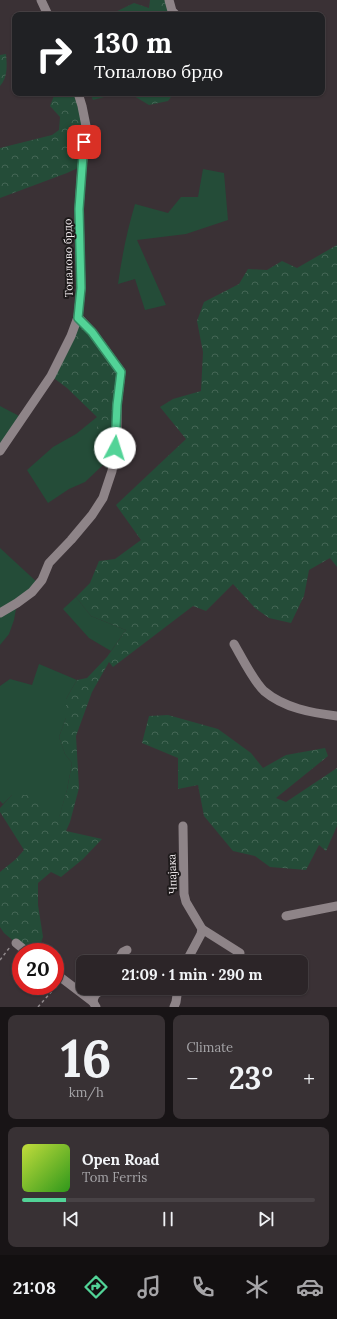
<!DOCTYPE html>
<html lang="en">
<head>
<meta charset="utf-8">
<style>
  :root { --surface:#2c2528; --page:#383134; --text:#f1f3f6; --muted:#a6a5a8; --line:#484245; --accent:#52d397 }
  body { margin:0; font-family:Lora,serif; background:var(--page); color:var(--text); height:100vh; display:flex; flex-direction:column; font-size:15px; white-space:nowrap }
  * { box-sizing:border-box; margin:0 }
  p { font-size:13px; color:var(--muted) }
  .icon { flex:none; width:22px; height:22px; fill:none; stroke:currentColor; stroke-width:2; stroke-linecap:round; stroke-linejoin:round }
  .map { position:relative; height:1007px; overflow:hidden }
  .sheet { display:flex; flex-direction:column; gap:8px; padding:8px; background:#181416; flex:1 }
  .sheet>* { flex:none }
  .guide { position:absolute; left:12px; top:12px; width:313px; height:84px; border-radius:8px; box-shadow:0 1px 3px #0004,0 0 0 1px var(--line); background:#202124; color:#fff; overflow:hidden }
  .speed { position:absolute; left:12px; top:943px; display:flex; gap:8px; font-size:20px; font-weight:700; text-align:center }
  .speed>* { display:grid; place-content:center; width:52px; height:52px; border-radius:50%; background:var(--surface); box-shadow:0 1px 3px #0004,0 0 0 1px var(--line); line-height:1 }
  .speed .limit { border:6px solid #d22; background:#fff; color:#111 }
  .pin { position:absolute; display:grid; place-items:center; width:34px; height:34px; color:#fff; margin:-17px; border-radius:8px; box-shadow:0 2px 6px #0006 }
  .me { position:absolute; width:44px; margin:-22px; rotate:5deg; stroke-linejoin:round; filter:drop-shadow(0 0 3px #0008) }
  .turn { display:flex; align-items:center; gap:14px; height:84px; padding:0 16px; font-size:18px }
  .turn .icon { width:52px; height:52px; stroke-width:2.5 }
  .turn b { display:block; font-size:28px; line-height:34px }
  .big { font-size:30px; font-weight:800; line-height:1.1 }
  .sheet .widget { flex:1; display:flex; flex-direction:column; justify-content:center; gap:6px; min-width:0; padding:0 14px; border-radius:8px; background:var(--page) }
  .sheet .dial { align-items:center; gap:0 }
  .dial b { font-size:52px; line-height:1 }
  .song { display:flex; align-items:center; gap:12px }
  .cover { width:48px; height:48px; border-radius:6px; background:linear-gradient(135deg,hsl(70 70% 55%),hsl(110 70% 35%)) }
  .played { height:4px; border-radius:2px; background:linear-gradient(90deg,var(--accent) 15%,var(--line) 15%) }
  .keys { display:flex; justify-content:space-around; direction:ltr }
  .heat { display:flex; justify-content:space-between; align-items:center; font-size:22px; direction:ltr }
  .sheet .tiles { flex:1; display:grid; gap:8px; grid-template-columns:1fr 1fr }
  .widget:last-child { grid-column:span 2 }
  .trip { position:absolute; left:76px; top:955px; width:232px; height:40px; border-radius:8px; background:var(--surface); box-shadow:0 1px 3px #0004,0 0 0 1px var(--line); font-weight:800; line-height:40px; text-align:center }
  .tab-bar { display:flex; height:64px; justify-content:space-around; align-items:center; background:#120f10; color:var(--muted) }
  .tab-bar .icon { width:28px; height:28px }
  .tab-bar .on { color:var(--accent) }
  .tab-bar b { font-size:18px; color:var(--text) }
  .map>svg:first-child { display:block }
  .grass { fill:#244c38 }
  .forest { fill:url(#forest-crowns) }
  .lines { fill:none; stroke-linecap:round; stroke-linejoin:round }
  .path { stroke:#918a8d; stroke-width:1.5; stroke-dasharray:3 3; stroke-linecap:butt }
  .minor { stroke:#8e8488; stroke-width:9 }
  .route-casing { stroke:#358962; stroke-width:10 }
  .route { stroke:#52d397; stroke-width:7 }
  .labels { text-anchor:middle; stroke-width:4; stroke-linejoin:round; paint-order:stroke }
  .street-label { font-size:11px; fill:#f2ecef; stroke:#1f1b1c }
</style>
</head>
<body>
<div class="map">
<svg width="337" height="1007" viewBox="0 0 337 1007">
  <defs>
    <pattern id="forest-crowns" width="20" height="18" patternUnits="userSpaceOnUse"><rect width="20" height="18" fill="#244c38"/><path d="M2 6a3 3 0 1 1 6 0M12 15a3 3 0 1 1 6 0" fill="none" stroke="#465"/></pattern>
  </defs>
  <rect width="100%" height="100%" fill="#3a3135"/>
  <g class="grass">
    <path d="M 203,169 L 224,173 L 228,220 L 186,234 L 137,240 L 166,305 L 145,310 L 135,279 L 118,284 C 122,256 127,231 135,204 L 168,213 L 181,197 L 198,197 Z"/>
    <polygon points="0,406 23,418 0,444"/>
    <polygon points="97,417 117,436 112,471 103,465 85,482 69,489 48,503 27,470 53,447 76,434"/>
    <polygon points="0,548 39,584 17,603 14,620 9,634 0,645"/>
    <polygon points="76,597 91,616 126,630 111,651 89,638 63,609"/>
    <polygon points="39,664 77,680 66,699 66,718 59,737 65,754 72,763 67,790 59,818 12,795 3,804 0,801 0,686 10,679 32,685"/>
  </g>
  <g class="forest">
    <polygon points="150,0 169,0 176,15 109,15 134,3 149,8"/>
    <path d="M 6,54 C 7,65 8,77 0,86 L 0,55 Z"/>
    <polygon points="55,93 78,93 87,131 82,166 67,173 0,198 0,148 52,135 59,130 60,117 50,106"/>
    <polygon points="90,93 119,93 93,100"/>
    <polygon points="122,93 174,93 168,101 149,105 134,96"/>
    <polygon points="337,245 337,567 330,558 309,570 304,596 291,623 269,618 255,608 233,584 206,611 193,606 113,667 109,662 92,692 76,736 79,788 70,822 66,831 102,839 83,859 61,877 51,872 38,883 38,905 43,937 38,950 27,952 4,933 0,927 0,872 16,859 24,850 0,812 0,808 12,795 29,795 48,803 59,817 67,790 72,763 65,754 59,737 66,718 66,699 77,680 87,678 107,657 126,630 91,616 76,597 90,583 99,561 115,559 141,540 116,505 186,439 160,407 173,399 201,391 203,352 197,321 204,302 239,284 248,269 267,270 282,261 297,268"/>
    <polygon points="78,317 121,372 117,436 97,438 97,417 67,388 51,376"/>
    <polygon points="168,715 218,729 251,753 263,768 286,755 325,748 328,756 276,798 286,802 337,768 337,826 326,851 319,845 306,870 270,867 255,856 233,851 204,816 198,785 178,789 178,758 142,743 149,716"/>
  </g>
  <g class="lines">
    <g class="path">
      <polyline points="0,960 10,947"/>
      <polyline points="38,1007 58,984"/>
    </g>
    <g class="minor">
      <polyline points="41,0 48,15"/>
      <polyline points="169,0 172,11 176,15"/>
      <polyline points="0,451 51,376 71,336 78,317 81,288 79,209 82,166 87,131 82,106 78,93"/>
      <polyline points="0,613 17,603 32,592 42,580 49,563 71,540 92,515 103,498 112,471 117,436 117,405 121,372 92,332 78,317"/>
      <path d="M 234,644 C 241,656 254,682 264,691 C 284,708 312,713 337,716"/>
      <polyline points="183,826 184,894 186,902 202,929 201,934 186,962"/>
      <polyline points="286,916 337,906"/>
      <polyline points="202,929 240,953"/>
      <polyline points="16,943 27,952"/>
      <polyline points="117,962 123,952 127,950"/>
      <polyline points="55,973 93,1002 96,1007"/>
      <path d="M 93,1002 C 94,993 98,993 104,988"/>
      <polyline points="174,1007 176,1002 178,988"/>
    </g>
  </g>
  <g class="lines">
    <defs>
      <polyline id="route" points="84,142 79,209 81,288 78,318 92,332 121,372 117,405 115,448"/>
    </defs>
    <use href="#route" class="route-casing"/>
    <use href="#route" class="route"/>
  </g>
  <g class="labels">
    <g class="street-label">
      <text transform="translate(68 258) rotate(-91)" y="4">Топалово брдо</text>
      <text transform="translate(172 874) rotate(-92)" y="4">Чпајака</text>
    </g>
  </g>
</svg>
<div class="speed"><div class="limit">20</div></div>
<div class="pin" style="left:84px;top:142px;background:#d93025"><svg class="icon" aria-label="arrive" viewBox="0 0 24 24"><path d="M6 21V4h12l-3 4 3 4H6"/></svg></div>
<svg class="me" style="left:115px;top:448px" viewBox="-20 -20 40 40"><circle r="19" fill="#fff"/><path d="M0-13L10 11 0 6-10 11z" fill="#52d397"/></svg>
<div class="trip">21:09 · 1 min · 290 m</div>
<div class="guide">
<div class="turn"><svg class="icon" aria-label="right" viewBox="0 0 24 24"><path d="M7 20v-9h11M14 6l5 5-5 5"/></svg><div><b>130 m</b>Топалово брдо</div></div>
</div>
</div>
<section class="sheet">
<div class="tiles">
<div class="widget dial"><b>16</b><p>km/h</p></div>
<div class="widget"><p>Climate</p>
<div class="heat"><a>−</a><b class="big">23°</b><a>+</a></div>
</div>
<div class="widget">
<div class="song"><i class="cover"></i><div><b>Open Road</b><p>Tom Ferris</p></div></div>
<div class="played"></div>
<div class="keys"><svg class="icon" aria-label="previous" viewBox="0 0 24 24"><path d="M18 5L8 12l10 7zM5 5v14"/></svg><svg class="icon" aria-label="pause" viewBox="0 0 24 24"><path d="M8 5v14M16 5v14"/></svg><svg class="icon" aria-label="next" viewBox="0 0 24 24"><path d="M6 5l10 7-10 7zM19 5v14"/></svg></div>
</div>
</div>
</section>
<nav class="tab-bar">
<b>21:08</b>
<svg class="icon on" aria-label="directions" viewBox="0 0 24 24"><path d="M12 3l9 9-9 9-9-9zM9 14v-3h6M13 9l2 2-2 2"/></svg>
<svg class="icon" aria-label="music" viewBox="0 0 24 24"><path d="M9 18V5l10-2v13"/><circle cx="6" cy="18" r="3"/><circle cx="16" cy="16" r="3"/></svg>
<svg class="icon" aria-label="phone" viewBox="0 0 24 24"><path d="M5 4h4l2 5-3 2q2 4 5 5l2-3 5 2v4C11 20 4 13 5 4z"/></svg>
<svg class="icon" aria-label="climate" viewBox="0 0 24 24"><path d="M12 3v18M4 7l16 10M4 17L20 7"/></svg>
<svg class="icon" aria-label="car" viewBox="0 0 24 24"><path d="M5 17H2v-5l4-1 3-4h7l3 4 3 1v5h-3M9 17h6M6 11h13"/><circle cx="7" cy="17" r="2"/><circle cx="17" cy="17" r="2"/></svg>
</nav>
</body>
</html>
